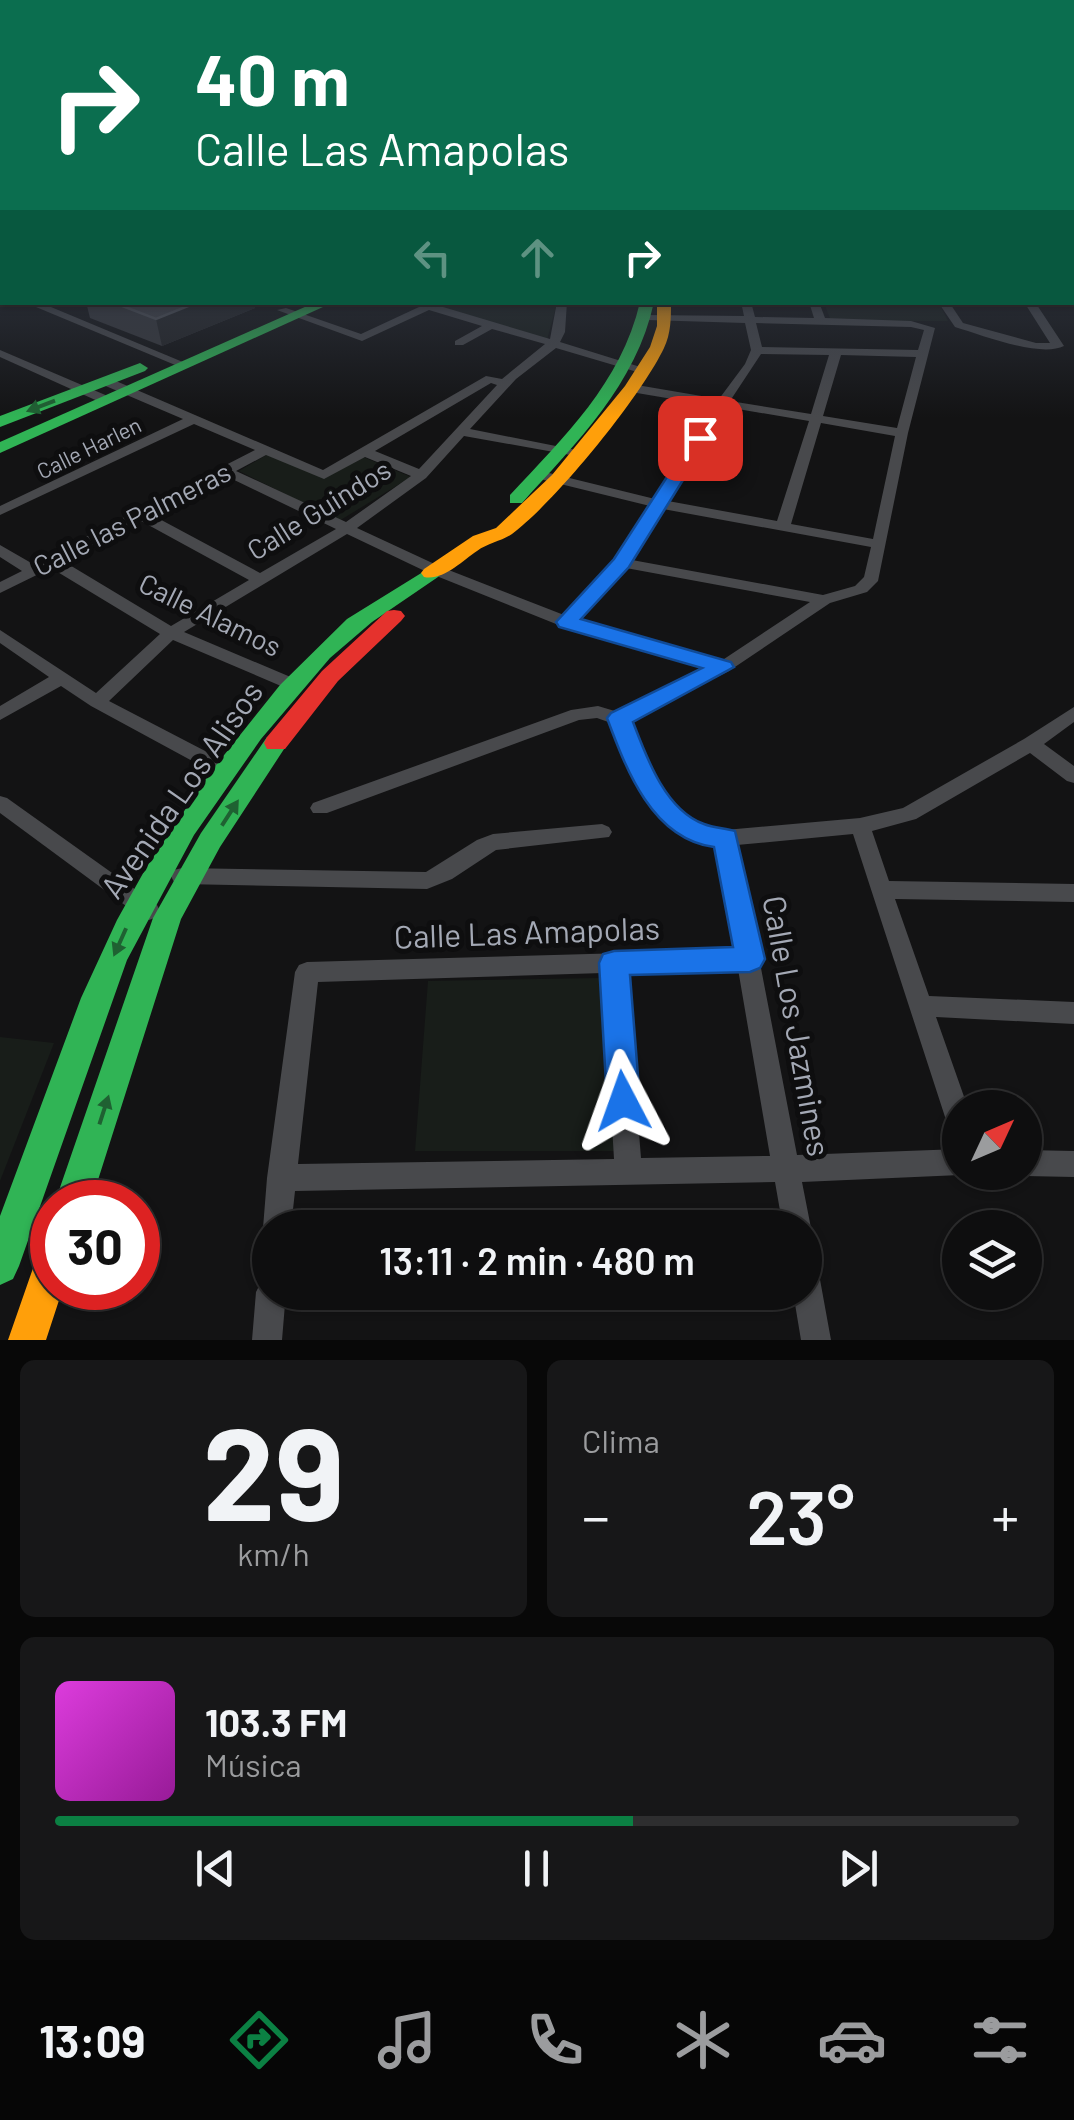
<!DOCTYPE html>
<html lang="es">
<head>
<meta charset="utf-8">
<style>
  :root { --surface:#0e0e0f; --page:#171718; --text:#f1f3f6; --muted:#9b9c9e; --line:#2e2e2f; --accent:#0b8043 }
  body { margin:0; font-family:Barlow,sans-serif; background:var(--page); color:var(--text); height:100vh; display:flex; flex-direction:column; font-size:38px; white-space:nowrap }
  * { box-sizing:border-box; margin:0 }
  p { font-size:32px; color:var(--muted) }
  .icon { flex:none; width:55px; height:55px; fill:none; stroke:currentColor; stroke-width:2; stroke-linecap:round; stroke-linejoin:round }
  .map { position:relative; height:1340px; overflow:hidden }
  .panel { display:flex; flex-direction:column; gap:20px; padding:20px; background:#080808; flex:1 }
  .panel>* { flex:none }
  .guide { position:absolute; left:0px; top:0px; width:1075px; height:305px; box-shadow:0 2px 8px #0004,0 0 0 2px var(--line); background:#0b6e4f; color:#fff; overflow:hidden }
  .needle { width:65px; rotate:46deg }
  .tools { position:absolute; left:942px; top:1090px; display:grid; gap:20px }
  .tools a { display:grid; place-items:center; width:100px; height:100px; border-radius:50%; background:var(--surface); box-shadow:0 2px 8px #0004,0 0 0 2px var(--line); font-size:50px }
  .speed { position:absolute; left:30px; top:1180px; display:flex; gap:20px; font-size:50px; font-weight:700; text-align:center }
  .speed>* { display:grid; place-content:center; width:130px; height:130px; border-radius:50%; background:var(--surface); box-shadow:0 2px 8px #0004,0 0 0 2px var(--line); line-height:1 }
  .speed .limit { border:15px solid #d22; background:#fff; color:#111 }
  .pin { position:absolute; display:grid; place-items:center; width:85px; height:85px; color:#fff; margin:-42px; border-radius:20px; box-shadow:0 5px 15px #0006 }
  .me { position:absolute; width:110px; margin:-55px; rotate:356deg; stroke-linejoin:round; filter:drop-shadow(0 0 8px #0008) }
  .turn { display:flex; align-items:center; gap:35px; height:210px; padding:0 30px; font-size:45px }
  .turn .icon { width:130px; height:130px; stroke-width:2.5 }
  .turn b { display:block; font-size:70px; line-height:85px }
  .lanes { display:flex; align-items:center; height:95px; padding:0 30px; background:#0003; justify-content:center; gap:50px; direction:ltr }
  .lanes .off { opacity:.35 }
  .big { font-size:75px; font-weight:600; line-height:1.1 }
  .panel .tile { flex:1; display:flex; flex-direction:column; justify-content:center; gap:15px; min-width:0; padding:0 35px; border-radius:15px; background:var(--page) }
  .panel .dial { align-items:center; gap:0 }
  .dial b { font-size:130px; line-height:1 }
  .song { display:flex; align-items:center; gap:30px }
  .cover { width:120px; height:120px; border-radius:15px; background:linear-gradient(135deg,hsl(300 70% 55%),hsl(300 70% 35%)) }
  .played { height:10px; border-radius:5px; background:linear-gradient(90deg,var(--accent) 60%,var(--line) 60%) }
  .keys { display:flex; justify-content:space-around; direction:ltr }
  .heat { display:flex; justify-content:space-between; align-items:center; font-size:55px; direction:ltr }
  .panel .tiles { flex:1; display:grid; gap:20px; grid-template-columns:1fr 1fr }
  .tile:last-child { grid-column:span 2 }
  .trip { position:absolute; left:252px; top:1210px; width:570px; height:100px; border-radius:50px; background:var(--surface); box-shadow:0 2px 8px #0004,0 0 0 2px var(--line); font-weight:600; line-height:100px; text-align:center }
  .tab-bar { display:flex; height:160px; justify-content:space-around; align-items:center; background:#060606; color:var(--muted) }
  .tab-bar .icon { width:70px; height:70px }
  .tab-bar .selected { color:var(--accent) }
  .tab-bar b { font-size:45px; color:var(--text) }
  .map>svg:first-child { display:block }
  .green { fill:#181d19 }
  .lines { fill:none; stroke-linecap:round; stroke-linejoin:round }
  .street { fill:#48494c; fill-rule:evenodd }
  .fast { fill:#30b455; fill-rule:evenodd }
  .slow { fill:#ff9f0a; fill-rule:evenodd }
  .jam { fill:#e5322d; fill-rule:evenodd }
  .wall { fill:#38393d }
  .shaded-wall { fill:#242527 }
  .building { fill:#44454a; stroke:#53555b; stroke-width:2.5 }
  .oneway { fill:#1f6132 }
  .route { fill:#1a73e8; stroke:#114b97; stroke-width:2.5 }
  .labels { text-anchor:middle; stroke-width:10; stroke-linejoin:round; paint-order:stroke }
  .far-street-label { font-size:22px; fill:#a4a9b5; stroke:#0e0e0f }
  .street-label { font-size:28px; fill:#a4a9b5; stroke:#0e0e0f }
  .near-street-label { font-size:32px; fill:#a4a9b5; stroke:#0e0e0f }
</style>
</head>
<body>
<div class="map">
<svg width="1074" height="1340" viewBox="0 0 1074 1340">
  <rect width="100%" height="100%" fill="#131314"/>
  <g class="green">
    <polygon points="447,302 557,303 547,340 439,307"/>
    <polygon points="824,303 939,303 948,321 831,321"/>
    <polygon points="268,454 325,478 361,456 411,477 339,521 239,471"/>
    <polygon points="600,978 614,1151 415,1151 428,981"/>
    <polygon points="0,1037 54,1043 0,1181"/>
  </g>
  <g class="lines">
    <g class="street">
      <rect x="0" y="242" width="2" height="6"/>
      <rect x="1072" y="276" width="2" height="7"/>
      <polygon points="0,288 2,289 2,295 0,295"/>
      <rect x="1072" y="296" width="2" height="6"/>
      <polygon points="24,302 39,302 190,365 180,367"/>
      <path d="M 408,302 L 433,304 L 550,339 L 557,302 L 567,302 L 565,332 L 560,342 L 650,370 L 644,374 L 556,348 L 516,379 L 470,429 L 576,450 L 576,456 L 464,436 L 426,478 L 357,528 L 441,567 L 564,615 L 616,560 L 650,506 L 540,479 L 540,473 L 545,472 L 655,499 L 714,406 L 631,392 L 625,388 L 631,384 L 719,399 L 745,364 L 751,350 L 745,323 L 648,320 L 644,319 L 644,315 L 744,316 L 741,302 L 751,302 L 755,317 L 814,318 L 809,302 L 819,302 L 825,318 L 911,321 L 935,328 L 908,433 L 878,581 L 867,592 L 830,603 L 729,671 L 629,722 C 644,757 660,801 694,822 C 703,828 714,829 725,830 L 860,818 L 903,808 L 1024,739 L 1074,707 L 1074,722 L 1044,744 L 1074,766 L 1074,783 L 1067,781 L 1030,753 L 916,819 L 872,831 L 889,881 L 1074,884 L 1074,902 L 895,899 L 929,996 L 1074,1002 L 1074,1024 L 936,1017 L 968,1108 L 960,1108 L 960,1136 L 951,1132 L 947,1123 L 853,834 L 737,845 L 757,952 L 761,959 L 760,963 L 797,1155 L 960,1149 L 960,1172 L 967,1172 L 960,1175 L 802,1182 L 811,1228 L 805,1239 L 805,1228 L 783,1228 L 775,1182 L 295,1191 L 291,1228 L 270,1228 L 270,1239 L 267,1238 L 263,1228 L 267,1178 L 295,972 L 299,965 L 307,962 L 734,950 L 716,845 C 655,836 631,773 611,723 L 597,718 L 579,720 L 327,813 L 313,813 L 310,808 L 313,803 L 571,710 L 598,706 L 618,712 L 707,668 L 561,626 L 429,573 L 347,534 L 184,632 L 300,681 L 303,685 L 300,689 L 288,689 L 173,640 L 109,701 L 234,766 L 237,771 L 234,776 L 220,776 L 91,706 L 61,686 L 0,720 L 0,706 L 49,677 L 0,643 L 0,630 L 96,693 L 160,634 L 51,568 L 0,593 L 0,582 L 22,571 L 0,557 L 0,545 L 33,564 L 255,450 L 194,424 L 0,515 L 0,506 L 183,419 L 101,384 L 101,378 L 109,378 L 323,470 L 486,376 L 502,379 L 545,344 L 492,329 L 463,345 L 455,345 L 455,341 L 482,326 L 429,310 L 362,341 L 277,310 L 286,308 L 361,334 L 419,307 ZM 756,323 L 911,327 L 924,330 L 918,350 L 762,347 ZM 761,354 L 829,355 L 811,414 L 730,401 ZM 841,355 L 916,357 L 897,428 L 823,416 ZM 491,383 L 497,385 L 419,469 L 375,451 ZM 726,407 L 809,421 L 777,521 L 668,501 ZM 821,423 L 895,436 L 873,539 L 791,524 ZM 266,455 L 324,479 L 365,457 L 411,476 L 346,522 L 236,471 ZM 226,476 L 336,529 L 260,573 L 152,515 ZM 663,509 L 871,547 L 864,577 L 855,586 L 823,595 L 632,560 ZM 141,521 L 249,580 L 171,626 L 63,561 ZM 626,568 L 810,602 L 721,661 L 578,620 ZM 738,969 L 770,1156 L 641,1158 L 626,972 ZM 603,973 L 614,1159 L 298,1164 L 318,982 Z"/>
      <path d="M 938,302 L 949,302 L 963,323 L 1036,343 L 1050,343 L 1024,302 L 1035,302 L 1064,346 C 1040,358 982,335 955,327 Z"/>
      <polygon points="0,350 110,397 112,400 102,403 0,357"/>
      <polygon points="0,796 7,798 157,905 160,911 157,917 149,920 141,917 0,813"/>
      <polygon points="602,824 609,827 612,832 609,837 496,850 452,879 427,889 182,884 174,882 171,876 174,870 182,868 426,872 477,840 493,834"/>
      <polygon points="1025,1150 1074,1151 1074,1177 1025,1176 1016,1172 1025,1172"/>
      <polygon points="805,1260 815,1264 819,1274 831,1340 801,1340 793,1292 805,1292"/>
      <polygon points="270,1278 270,1292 286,1292 282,1340 252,1340 256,1292 261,1282"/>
    </g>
    <g class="fast">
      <polygon points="316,302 334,302 0,453 0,442"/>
      <path d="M 640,302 L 654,302 C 636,385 577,442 522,503 L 510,503 L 510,495 C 564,437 621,383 640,302 Z"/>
      <polygon points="140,363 148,368 145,371 0,427 0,416"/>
      <polygon points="431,567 438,569 441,573 438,577 372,622 330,658 261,739 194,835 127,960 19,1266 13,1279 0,1285 0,1216 81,998 117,920 146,868 209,774 280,685 347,619"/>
      <polygon points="276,735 285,737 288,743 220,847 181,919 91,1202 55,1202 153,918 201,833 267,737"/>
    </g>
    <g class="slow">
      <path d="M 657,302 L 671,302 C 671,319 671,333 664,348 C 640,398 556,501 512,534 C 502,541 488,543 477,551 C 462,561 443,581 424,577 L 421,573 L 424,569 L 473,536 L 496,528 L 552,475 L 625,386 L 650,347 L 657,326 Z"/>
      <polygon points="52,1245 52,1288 63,1288 46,1340 8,1340 39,1251"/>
    </g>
    <polygon class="jam" points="394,610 401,611 405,616 401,621 338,681 285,749 267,749 264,743 267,737 322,671 387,611"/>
  </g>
  <polygon class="wall" points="86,302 254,302 255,308 162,346 90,318"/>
  <polygon class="shaded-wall" points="198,302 254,302 255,308 162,346 156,319"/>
  <polygon class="building" points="112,302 198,302 156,319"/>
  <defs><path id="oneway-solid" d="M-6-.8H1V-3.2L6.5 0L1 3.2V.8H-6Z" transform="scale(2.5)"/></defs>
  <g class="oneway">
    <use href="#oneway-solid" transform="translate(41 406) rotate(159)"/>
    <use href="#oneway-solid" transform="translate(230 813) rotate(-57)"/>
    <use href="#oneway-solid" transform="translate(120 942) rotate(114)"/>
    <use href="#oneway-solid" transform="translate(104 1110) rotate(-72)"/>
  </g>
  <linearGradient id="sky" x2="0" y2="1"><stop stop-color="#0a0a0b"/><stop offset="0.55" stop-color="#333945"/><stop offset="1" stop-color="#333945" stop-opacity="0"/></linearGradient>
  <rect width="1074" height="418" fill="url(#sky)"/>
  <path class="route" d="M 694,435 L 709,438 L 629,567 L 581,619 L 731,662 L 734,667 L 633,722 C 646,756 665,810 704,824 C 714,828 725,828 735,831 L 765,959 L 760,968 L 750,972 L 630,975 L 640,1101 L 635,1112 L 623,1117 L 611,1112 L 607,1101 L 599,963 L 603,954 L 614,951 L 733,947 L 714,847 C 652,839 626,769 607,718 L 611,713 L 702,668 L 559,627 L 556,622 L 614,559 Z"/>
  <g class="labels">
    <g class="far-street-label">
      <text transform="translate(89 448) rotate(-26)" y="8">Calle Harlen</text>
    </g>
    <g class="street-label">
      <text transform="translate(319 510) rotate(-32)" y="10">Calle Guindos</text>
      <text transform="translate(132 519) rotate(-27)" y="10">Calle las Palmeras</text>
      <text transform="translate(210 615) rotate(26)" y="10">Calle Alamos</text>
    </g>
    <g class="near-street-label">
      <text transform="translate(182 790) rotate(-55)" y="11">Avenida Los Alisos</text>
      <text transform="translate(527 933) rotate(-2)" y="11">Calle Las Amapolas</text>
      <text transform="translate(796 1026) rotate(80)" y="11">Calle Los Jazmines</text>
    </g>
  </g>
</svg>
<div class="tools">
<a><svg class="needle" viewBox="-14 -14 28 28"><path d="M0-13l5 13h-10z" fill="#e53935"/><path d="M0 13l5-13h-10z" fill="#9b9c9e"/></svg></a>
<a><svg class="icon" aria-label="layers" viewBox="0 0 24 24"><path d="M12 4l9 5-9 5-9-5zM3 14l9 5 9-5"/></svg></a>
</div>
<div class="speed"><div class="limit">30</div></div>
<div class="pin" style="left:700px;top:438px;background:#d93025"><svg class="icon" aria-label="arrive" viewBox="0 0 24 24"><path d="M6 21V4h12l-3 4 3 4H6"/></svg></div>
<svg class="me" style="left:623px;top:1101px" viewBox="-20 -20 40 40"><path d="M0-17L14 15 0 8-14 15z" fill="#1a73e8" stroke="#fff" stroke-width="4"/></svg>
<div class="trip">13:11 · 2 min · 480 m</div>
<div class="guide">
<div class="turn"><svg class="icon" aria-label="right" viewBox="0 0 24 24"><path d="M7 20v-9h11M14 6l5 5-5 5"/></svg><div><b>40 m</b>Calle Las Amapolas</div></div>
<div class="lanes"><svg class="icon off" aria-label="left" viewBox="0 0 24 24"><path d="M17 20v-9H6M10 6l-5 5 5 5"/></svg><svg class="icon off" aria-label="ahead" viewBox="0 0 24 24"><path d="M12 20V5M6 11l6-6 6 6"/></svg><svg class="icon" aria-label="right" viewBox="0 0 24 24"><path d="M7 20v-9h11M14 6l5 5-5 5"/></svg></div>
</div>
</div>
<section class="panel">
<div class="tiles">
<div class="tile dial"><b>29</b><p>km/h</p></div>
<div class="tile"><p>Clima</p>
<div class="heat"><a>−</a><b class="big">23°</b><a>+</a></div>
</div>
<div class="tile">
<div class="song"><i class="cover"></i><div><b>103.3 FM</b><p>Música</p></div></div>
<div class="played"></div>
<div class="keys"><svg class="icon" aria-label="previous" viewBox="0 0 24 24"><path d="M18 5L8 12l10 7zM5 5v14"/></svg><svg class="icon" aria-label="pause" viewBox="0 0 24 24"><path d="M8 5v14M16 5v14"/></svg><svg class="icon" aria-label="next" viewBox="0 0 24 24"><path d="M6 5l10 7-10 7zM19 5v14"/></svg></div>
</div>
</div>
</section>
<nav class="tab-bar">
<b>13:09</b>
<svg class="icon selected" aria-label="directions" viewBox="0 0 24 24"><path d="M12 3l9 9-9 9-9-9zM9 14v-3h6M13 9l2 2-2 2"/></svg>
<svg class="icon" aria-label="music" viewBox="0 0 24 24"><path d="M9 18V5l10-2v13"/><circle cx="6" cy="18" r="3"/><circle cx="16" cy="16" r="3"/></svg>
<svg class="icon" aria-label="phone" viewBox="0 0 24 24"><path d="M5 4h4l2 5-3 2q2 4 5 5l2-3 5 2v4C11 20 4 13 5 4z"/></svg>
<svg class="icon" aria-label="climate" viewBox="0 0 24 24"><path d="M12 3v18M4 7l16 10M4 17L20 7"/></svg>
<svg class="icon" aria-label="car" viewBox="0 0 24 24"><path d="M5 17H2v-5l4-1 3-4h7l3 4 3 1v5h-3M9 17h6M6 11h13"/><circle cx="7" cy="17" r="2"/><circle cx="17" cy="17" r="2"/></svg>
<svg class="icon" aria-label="filters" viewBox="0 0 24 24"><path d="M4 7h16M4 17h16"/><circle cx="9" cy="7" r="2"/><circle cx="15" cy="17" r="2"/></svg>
</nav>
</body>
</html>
